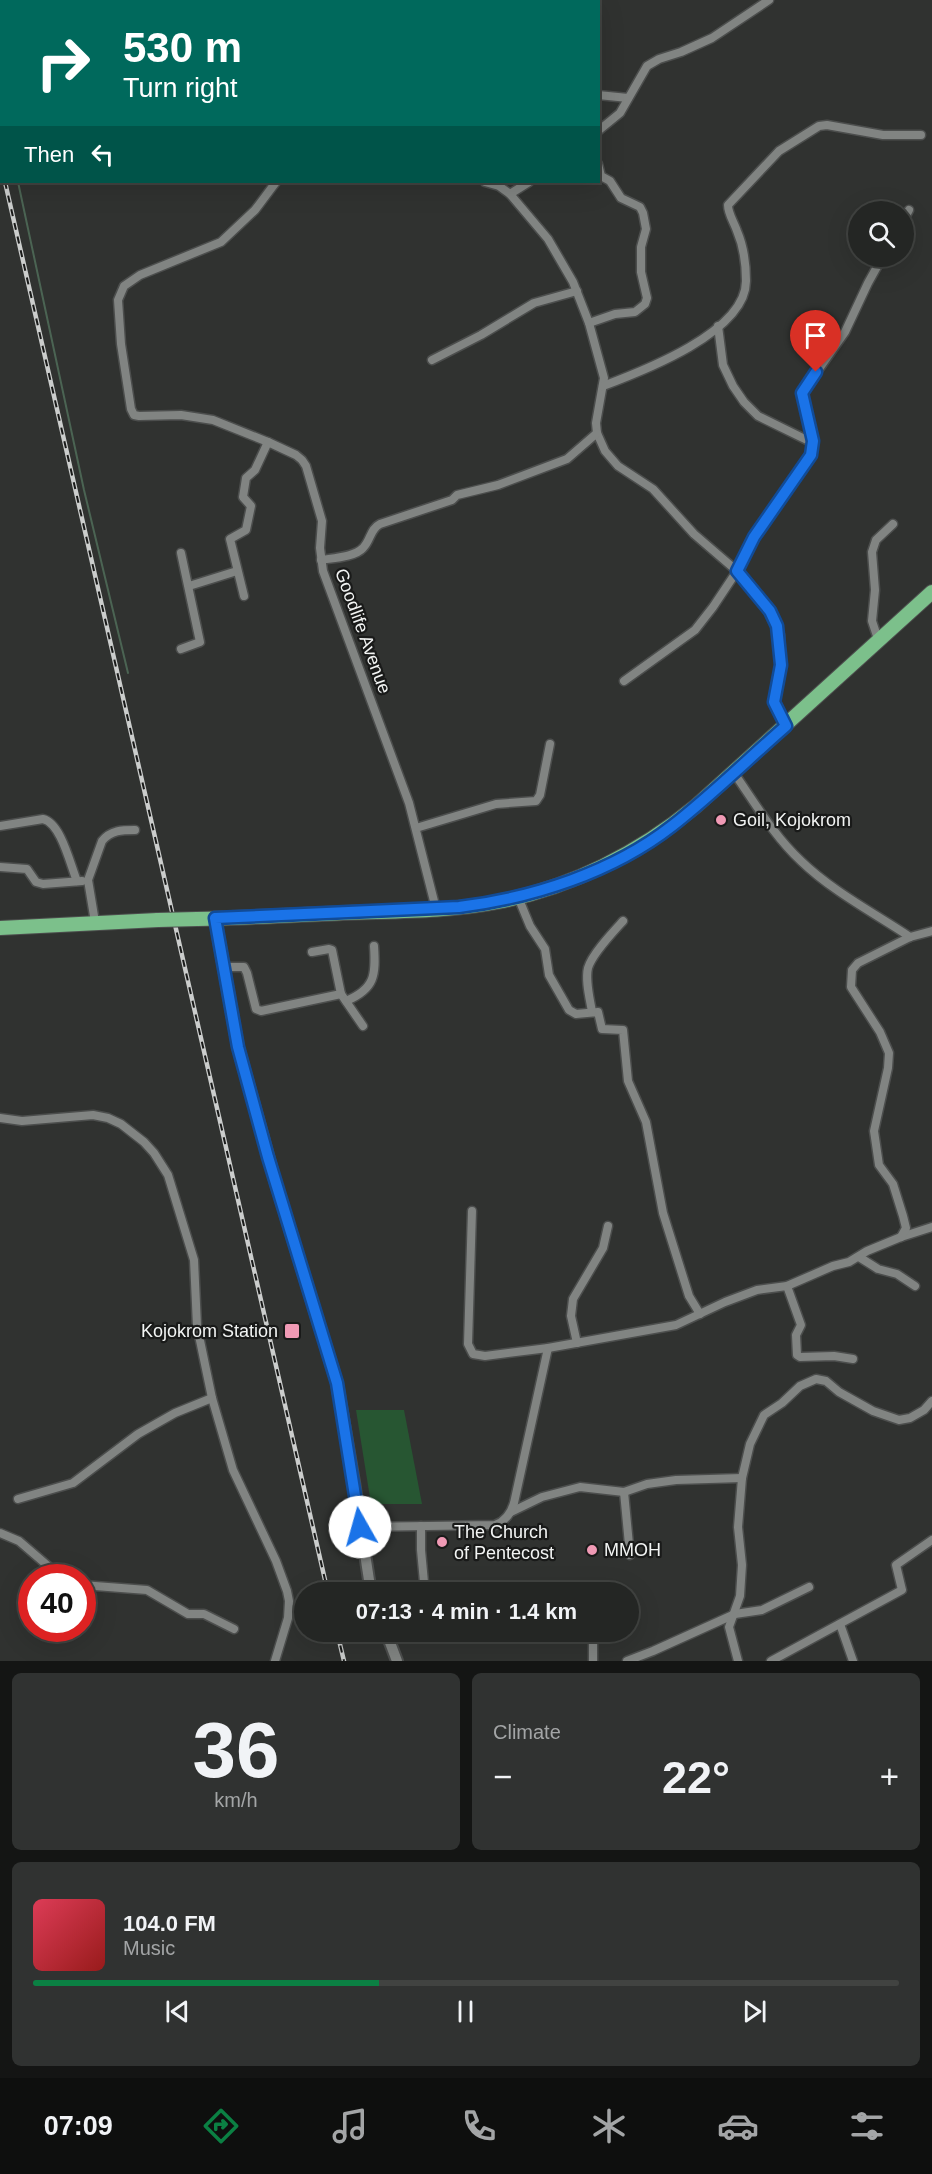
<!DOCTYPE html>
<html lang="en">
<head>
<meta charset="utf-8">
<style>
  :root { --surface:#242624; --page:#303231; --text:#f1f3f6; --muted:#a3a5a6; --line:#414341; --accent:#0b8043 }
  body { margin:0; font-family:Arial,sans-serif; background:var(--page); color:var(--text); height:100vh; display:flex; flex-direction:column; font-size:22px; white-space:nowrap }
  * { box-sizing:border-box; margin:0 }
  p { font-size:20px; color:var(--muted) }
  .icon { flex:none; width:33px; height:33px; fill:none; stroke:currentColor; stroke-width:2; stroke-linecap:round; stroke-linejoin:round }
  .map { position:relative; height:1661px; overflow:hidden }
  .sheet { display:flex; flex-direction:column; gap:12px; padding:12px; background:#141514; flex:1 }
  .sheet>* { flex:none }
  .guide { position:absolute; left:0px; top:0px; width:600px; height:183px; box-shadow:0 6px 24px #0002,0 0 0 2px var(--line); background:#00695c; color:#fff; overflow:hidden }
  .fabs { position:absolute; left:848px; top:201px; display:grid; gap:12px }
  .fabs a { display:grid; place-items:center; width:66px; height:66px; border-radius:50%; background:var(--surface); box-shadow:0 6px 24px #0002,0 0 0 2px var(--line); font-size:30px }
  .speed { position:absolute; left:18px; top:1564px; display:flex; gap:12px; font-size:30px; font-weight:700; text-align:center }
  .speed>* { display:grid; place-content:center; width:78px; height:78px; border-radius:50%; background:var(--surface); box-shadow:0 6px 24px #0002,0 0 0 2px var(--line); line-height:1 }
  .speed .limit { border:9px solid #d22; background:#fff; color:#111 }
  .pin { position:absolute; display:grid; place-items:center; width:51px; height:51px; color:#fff; margin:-62px -26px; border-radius:50% 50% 50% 0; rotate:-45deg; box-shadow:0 0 6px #0007 }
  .pin .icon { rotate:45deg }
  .me { position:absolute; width:66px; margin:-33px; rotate:353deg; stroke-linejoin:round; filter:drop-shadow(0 0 4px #0008) }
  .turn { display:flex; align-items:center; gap:21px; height:126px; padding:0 24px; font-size:27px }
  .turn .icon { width:78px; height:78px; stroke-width:2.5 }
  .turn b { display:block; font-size:42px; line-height:51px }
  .then { display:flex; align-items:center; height:57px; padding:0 24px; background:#0003; gap:12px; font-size:22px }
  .big { font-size:45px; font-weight:700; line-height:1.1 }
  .sheet .card { flex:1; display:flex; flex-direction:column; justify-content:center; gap:9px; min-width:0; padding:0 21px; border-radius:9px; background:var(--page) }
  .sheet .dial { align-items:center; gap:0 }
  .dial b { font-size:78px; line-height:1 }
  .song { display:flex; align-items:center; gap:18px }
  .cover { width:72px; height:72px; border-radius:9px; background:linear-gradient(135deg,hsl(350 70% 55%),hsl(0 70% 35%)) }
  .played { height:6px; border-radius:3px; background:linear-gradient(90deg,var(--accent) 40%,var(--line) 40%) }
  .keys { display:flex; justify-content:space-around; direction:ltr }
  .heat { display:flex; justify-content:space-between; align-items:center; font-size:33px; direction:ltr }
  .sheet .tiles { flex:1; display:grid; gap:12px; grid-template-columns:1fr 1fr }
  .card:last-child { grid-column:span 2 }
  .trip { position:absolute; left:294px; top:1582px; width:345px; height:60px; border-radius:30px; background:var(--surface); box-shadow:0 6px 24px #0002,0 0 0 2px var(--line); font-weight:700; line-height:60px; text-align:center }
  .dock { display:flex; height:96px; justify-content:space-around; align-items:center; background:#0e0f0e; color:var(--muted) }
  .dock .icon { width:42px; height:42px }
  .dock .on { color:var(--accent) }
  .dock b { font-size:27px; color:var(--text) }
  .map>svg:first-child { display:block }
  .green { fill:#275632 }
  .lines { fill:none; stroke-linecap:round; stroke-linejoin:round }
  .stream { stroke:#4b6453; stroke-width:2 }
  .minor-casing { stroke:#4c4e4d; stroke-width:11 }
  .tertiary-casing { stroke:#4c4e4d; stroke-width:14 }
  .trunk-casing { stroke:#4c4e4d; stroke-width:16 }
  .minor { stroke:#818482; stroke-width:8 }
  .tertiary { stroke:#818482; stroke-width:10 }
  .trunk { stroke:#7cc08b; stroke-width:14 }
  .rail-casing { stroke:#cbcdcc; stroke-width:4.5 }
  .rail { stroke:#191a19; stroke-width:2; stroke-dasharray:7; stroke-linecap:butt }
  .trunk-bridge-casing { stroke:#4c4e4d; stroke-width:16; stroke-linecap:butt }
  .trunk-bridge { stroke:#7cc08b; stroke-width:14 }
  .route-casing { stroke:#114b97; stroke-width:15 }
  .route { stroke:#1a73e8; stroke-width:10 }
  .poi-dot { fill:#f09ab5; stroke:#191a19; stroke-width:2 }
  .labels { text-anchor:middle; stroke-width:4.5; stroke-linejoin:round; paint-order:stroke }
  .street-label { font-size:18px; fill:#f2f4f3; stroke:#191a19 }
  .poi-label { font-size:18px; fill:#f2f4f3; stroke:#191a19; text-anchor:start }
</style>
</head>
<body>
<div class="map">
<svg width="932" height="1661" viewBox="0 0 932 1661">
  <rect width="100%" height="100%" fill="#303230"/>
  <polygon class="green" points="356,1410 404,1410 422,1504 371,1504"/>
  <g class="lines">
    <g class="stream">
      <polyline points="0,89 2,96"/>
      <polyline points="18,182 84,490 128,673"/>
    </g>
    <defs>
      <g id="minor">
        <polyline points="149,0 150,2"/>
        <polyline points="168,2 169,0"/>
        <polyline points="532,2 533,0"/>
        <polyline points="598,95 628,98"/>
        <polyline points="598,131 620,113 647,66 659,59 681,52 712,38 769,0"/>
        <polyline points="276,182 255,210 221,242 140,275 124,286 118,300 121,344 131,409 134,415 139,416 181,415 213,420 268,442 296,455 302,460 306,466 322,521 320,548 323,571 409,803 436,909"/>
        <polyline points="485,182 499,186 510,194 548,239 573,282 589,323 604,378 596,423 597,433 605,451 618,466 653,489 694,534 737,571 774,619 780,635 781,665 774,702 786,726"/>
        <polyline points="510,194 529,182"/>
        <polyline points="903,221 909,210"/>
        <polyline points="589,323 615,314 635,312 645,304 647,298 641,272 641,247 646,229 643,213 640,207 621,198 610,181 601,176 598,164"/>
        <polyline points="718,326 723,365 733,386 744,402 758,416 813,443"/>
        <polyline points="432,360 481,335 534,303 577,291"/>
        <path d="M 603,386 C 643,371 746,332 746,281 C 746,265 743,245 737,231 C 734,222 728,214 728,205 L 779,151 L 819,126 L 827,125 L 883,135 L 921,135"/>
        <path d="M 321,560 C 333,558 355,557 363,548 C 371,540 370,529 380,524 L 452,500 L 457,495 L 498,485 L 567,459 L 597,433"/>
        <polyline points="189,586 237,571"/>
        <polyline points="244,596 230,539 246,530 251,506 243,497 246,478 255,470 268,442"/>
        <polyline points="878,639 872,621 875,590 872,552 876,540 893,524"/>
        <polyline points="181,649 200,642 181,553"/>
        <polyline points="624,681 695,630 713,607 737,571 755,537 811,455 814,441 802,393 845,332 868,283 883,256"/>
        <path d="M 734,773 C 755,803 774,836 801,861 C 832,891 874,913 910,937"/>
        <path d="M 0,826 L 43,819 C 61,823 70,864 77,881"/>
        <polyline points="416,828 496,804 536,801 540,795 550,744"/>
        <polyline points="0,867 27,869 36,882 43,884 82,881"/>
        <polyline points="518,897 530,926 545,949 549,975 569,1010 576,1014 598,1012 602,1029 623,1030 628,1081 646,1122 663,1213 689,1296 700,1314"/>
        <path d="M 95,922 L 88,880 L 102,841 C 111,830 122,830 135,830"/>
        <polyline points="312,952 329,949 332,950 341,994 363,1026"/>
        <polyline points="224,967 244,967 247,973 256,1009 261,1011 341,994"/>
        <path d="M 346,1001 C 375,989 376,975 374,946"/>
        <path d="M 592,1012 C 590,999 585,981 588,968 C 592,954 613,932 623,921"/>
        <polyline points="0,1118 22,1121 93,1115 108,1118 121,1124 144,1142 154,1153 168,1175 194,1260 197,1326 212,1398 233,1470 276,1561 287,1591 289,1601 288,1618 275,1661"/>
        <polyline points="472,1211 468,1344 473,1354 485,1356 548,1348 676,1325 725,1302 757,1290 787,1286 833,1266 849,1262 867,1251 901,1237 932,1227"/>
        <polyline points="901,1237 906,1228 903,1216 893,1184 879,1165 874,1131 888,1068 889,1053 880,1032 851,987 852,970 858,963 910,937 932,931"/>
        <polyline points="859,1257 878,1269 897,1274 915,1286"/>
        <polyline points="787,1286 801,1325 796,1335 797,1355 800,1357 834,1356 853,1359"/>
        <polyline points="577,1343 571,1316 573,1299 603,1248 608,1226"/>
        <polyline points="624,1492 630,1555"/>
        <polyline points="18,1499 73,1483 138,1434 175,1413 212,1398"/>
        <polyline points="511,1512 542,1497 580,1487 624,1492 647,1484 676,1480 742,1478"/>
        <polyline points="421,1526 421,1550 425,1593"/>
        <path d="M 360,1527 L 495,1525 C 506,1521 511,1513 514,1503 L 548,1348"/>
        <polyline points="0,1533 19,1541 62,1578"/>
        <polyline points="82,1585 147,1590 188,1614 204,1614 234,1629"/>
        <polyline points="840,1624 853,1661"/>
        <polyline points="593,1632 593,1661"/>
        <polyline points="389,1641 405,1632"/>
        <polyline points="627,1661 653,1651 735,1614 762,1610 809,1587"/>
        <polyline points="738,1661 729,1627 740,1596 742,1565 738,1527 742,1478 750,1444 764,1415 782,1403 800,1386 816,1379 826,1381 839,1392 873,1411 899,1420 910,1418 924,1410 932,1401"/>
        <polyline points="771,1661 902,1590 896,1565 932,1540"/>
      </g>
      <g id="tertiary">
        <polyline points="215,918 238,1047 274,1177 337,1383 354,1482 371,1593"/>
        <polyline points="386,1632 397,1661"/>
      </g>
      <g id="trunk">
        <path d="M 197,919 C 246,918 294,915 343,913 C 394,911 447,912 497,902 C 570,888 639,853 696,806 L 932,592"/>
        <polyline points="0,928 158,920"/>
      </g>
    </defs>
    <use href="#minor" class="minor-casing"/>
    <use href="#tertiary" class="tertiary-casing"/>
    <use href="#trunk" class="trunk-casing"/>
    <use href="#minor" class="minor"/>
    <use href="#tertiary" class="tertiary"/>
    <use href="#trunk" class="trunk"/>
    <defs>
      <g id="rail">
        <polyline points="0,159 2,166"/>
        <polyline points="5,182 328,1593"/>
        <polyline points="337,1632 344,1661"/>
      </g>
    </defs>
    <use href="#rail" class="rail-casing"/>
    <use href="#rail" class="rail"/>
    <defs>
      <polyline id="trunk-bridge" points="158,920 197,919"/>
    </defs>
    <use href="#trunk-bridge" class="trunk-bridge-casing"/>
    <use href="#trunk-bridge" class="trunk-bridge"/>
  </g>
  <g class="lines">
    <defs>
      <path id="route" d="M 360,1527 L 337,1383 L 268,1157 L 238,1047 L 215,918 L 459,907 C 533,898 613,872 672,826 C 712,795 748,759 786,726 L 774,702 L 781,665 L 777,626 L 770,611 L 737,571 L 754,537 L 811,455 L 813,441 L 802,393 L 816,372"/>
    </defs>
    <use href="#route" class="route-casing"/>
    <use href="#route" class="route"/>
  </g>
  <g class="poi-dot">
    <circle cx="721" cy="820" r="6"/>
    <rect x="284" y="1323" width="16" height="16" rx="3"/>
    <circle cx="442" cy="1542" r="6"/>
    <circle cx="592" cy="1550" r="6"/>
  </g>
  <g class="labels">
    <g class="street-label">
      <text transform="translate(363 631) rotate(70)" y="6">Goodlife Avenue</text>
    </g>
    <g class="poi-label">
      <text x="733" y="826">Goil, Kojokrom</text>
      <text x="278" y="1337" text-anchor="end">Kojokrom Station</text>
      <text x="454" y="1538">The Church<tspan x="454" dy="21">of Pentecost</tspan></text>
      <text x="604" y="1556">MMOH</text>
    </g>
  </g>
</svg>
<div class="fabs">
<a><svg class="icon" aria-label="search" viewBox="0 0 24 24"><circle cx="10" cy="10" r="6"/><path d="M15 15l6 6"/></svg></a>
</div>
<div class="speed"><div class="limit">40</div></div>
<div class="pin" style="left:816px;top:372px;background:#d93025"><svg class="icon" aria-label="arrive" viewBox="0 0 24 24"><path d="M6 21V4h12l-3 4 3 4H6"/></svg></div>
<svg class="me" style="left:360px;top:1527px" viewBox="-20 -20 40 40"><circle r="19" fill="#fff"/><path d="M0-13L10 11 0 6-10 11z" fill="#1a73e8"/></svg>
<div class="trip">07:13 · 4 min · 1.4 km</div>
<div class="guide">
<div class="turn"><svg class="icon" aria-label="right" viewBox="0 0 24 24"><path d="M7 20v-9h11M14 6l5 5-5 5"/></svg><div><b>530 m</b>Turn right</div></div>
<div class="then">Then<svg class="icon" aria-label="left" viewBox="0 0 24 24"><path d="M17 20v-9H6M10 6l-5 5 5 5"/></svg></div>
</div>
</div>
<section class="sheet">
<div class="tiles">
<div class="card dial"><b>36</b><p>km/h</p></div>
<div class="card"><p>Climate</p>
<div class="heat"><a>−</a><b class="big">22°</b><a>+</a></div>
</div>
<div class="card">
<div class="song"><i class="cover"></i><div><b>104.0 FM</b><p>Music</p></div></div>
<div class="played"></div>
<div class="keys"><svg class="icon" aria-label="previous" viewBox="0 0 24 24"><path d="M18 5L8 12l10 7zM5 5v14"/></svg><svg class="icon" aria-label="pause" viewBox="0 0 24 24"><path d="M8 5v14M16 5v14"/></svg><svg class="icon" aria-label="next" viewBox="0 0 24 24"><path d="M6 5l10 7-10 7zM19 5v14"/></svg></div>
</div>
</div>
</section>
<nav class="dock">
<b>07:09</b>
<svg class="icon on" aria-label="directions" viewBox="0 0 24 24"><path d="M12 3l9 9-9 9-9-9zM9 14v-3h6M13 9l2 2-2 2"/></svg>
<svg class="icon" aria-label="music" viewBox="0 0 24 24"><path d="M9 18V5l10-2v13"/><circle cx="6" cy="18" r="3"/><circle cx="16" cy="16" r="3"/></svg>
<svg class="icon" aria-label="phone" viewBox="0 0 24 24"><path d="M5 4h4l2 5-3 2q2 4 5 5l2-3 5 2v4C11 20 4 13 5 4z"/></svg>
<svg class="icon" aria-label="climate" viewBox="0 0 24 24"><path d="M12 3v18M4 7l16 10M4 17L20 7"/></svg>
<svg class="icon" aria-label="car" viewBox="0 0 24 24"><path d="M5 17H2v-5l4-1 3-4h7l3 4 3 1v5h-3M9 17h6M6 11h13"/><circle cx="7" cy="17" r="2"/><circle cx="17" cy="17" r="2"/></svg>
<svg class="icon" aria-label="filters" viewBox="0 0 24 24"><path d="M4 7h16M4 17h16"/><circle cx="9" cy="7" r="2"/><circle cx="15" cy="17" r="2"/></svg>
</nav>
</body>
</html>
